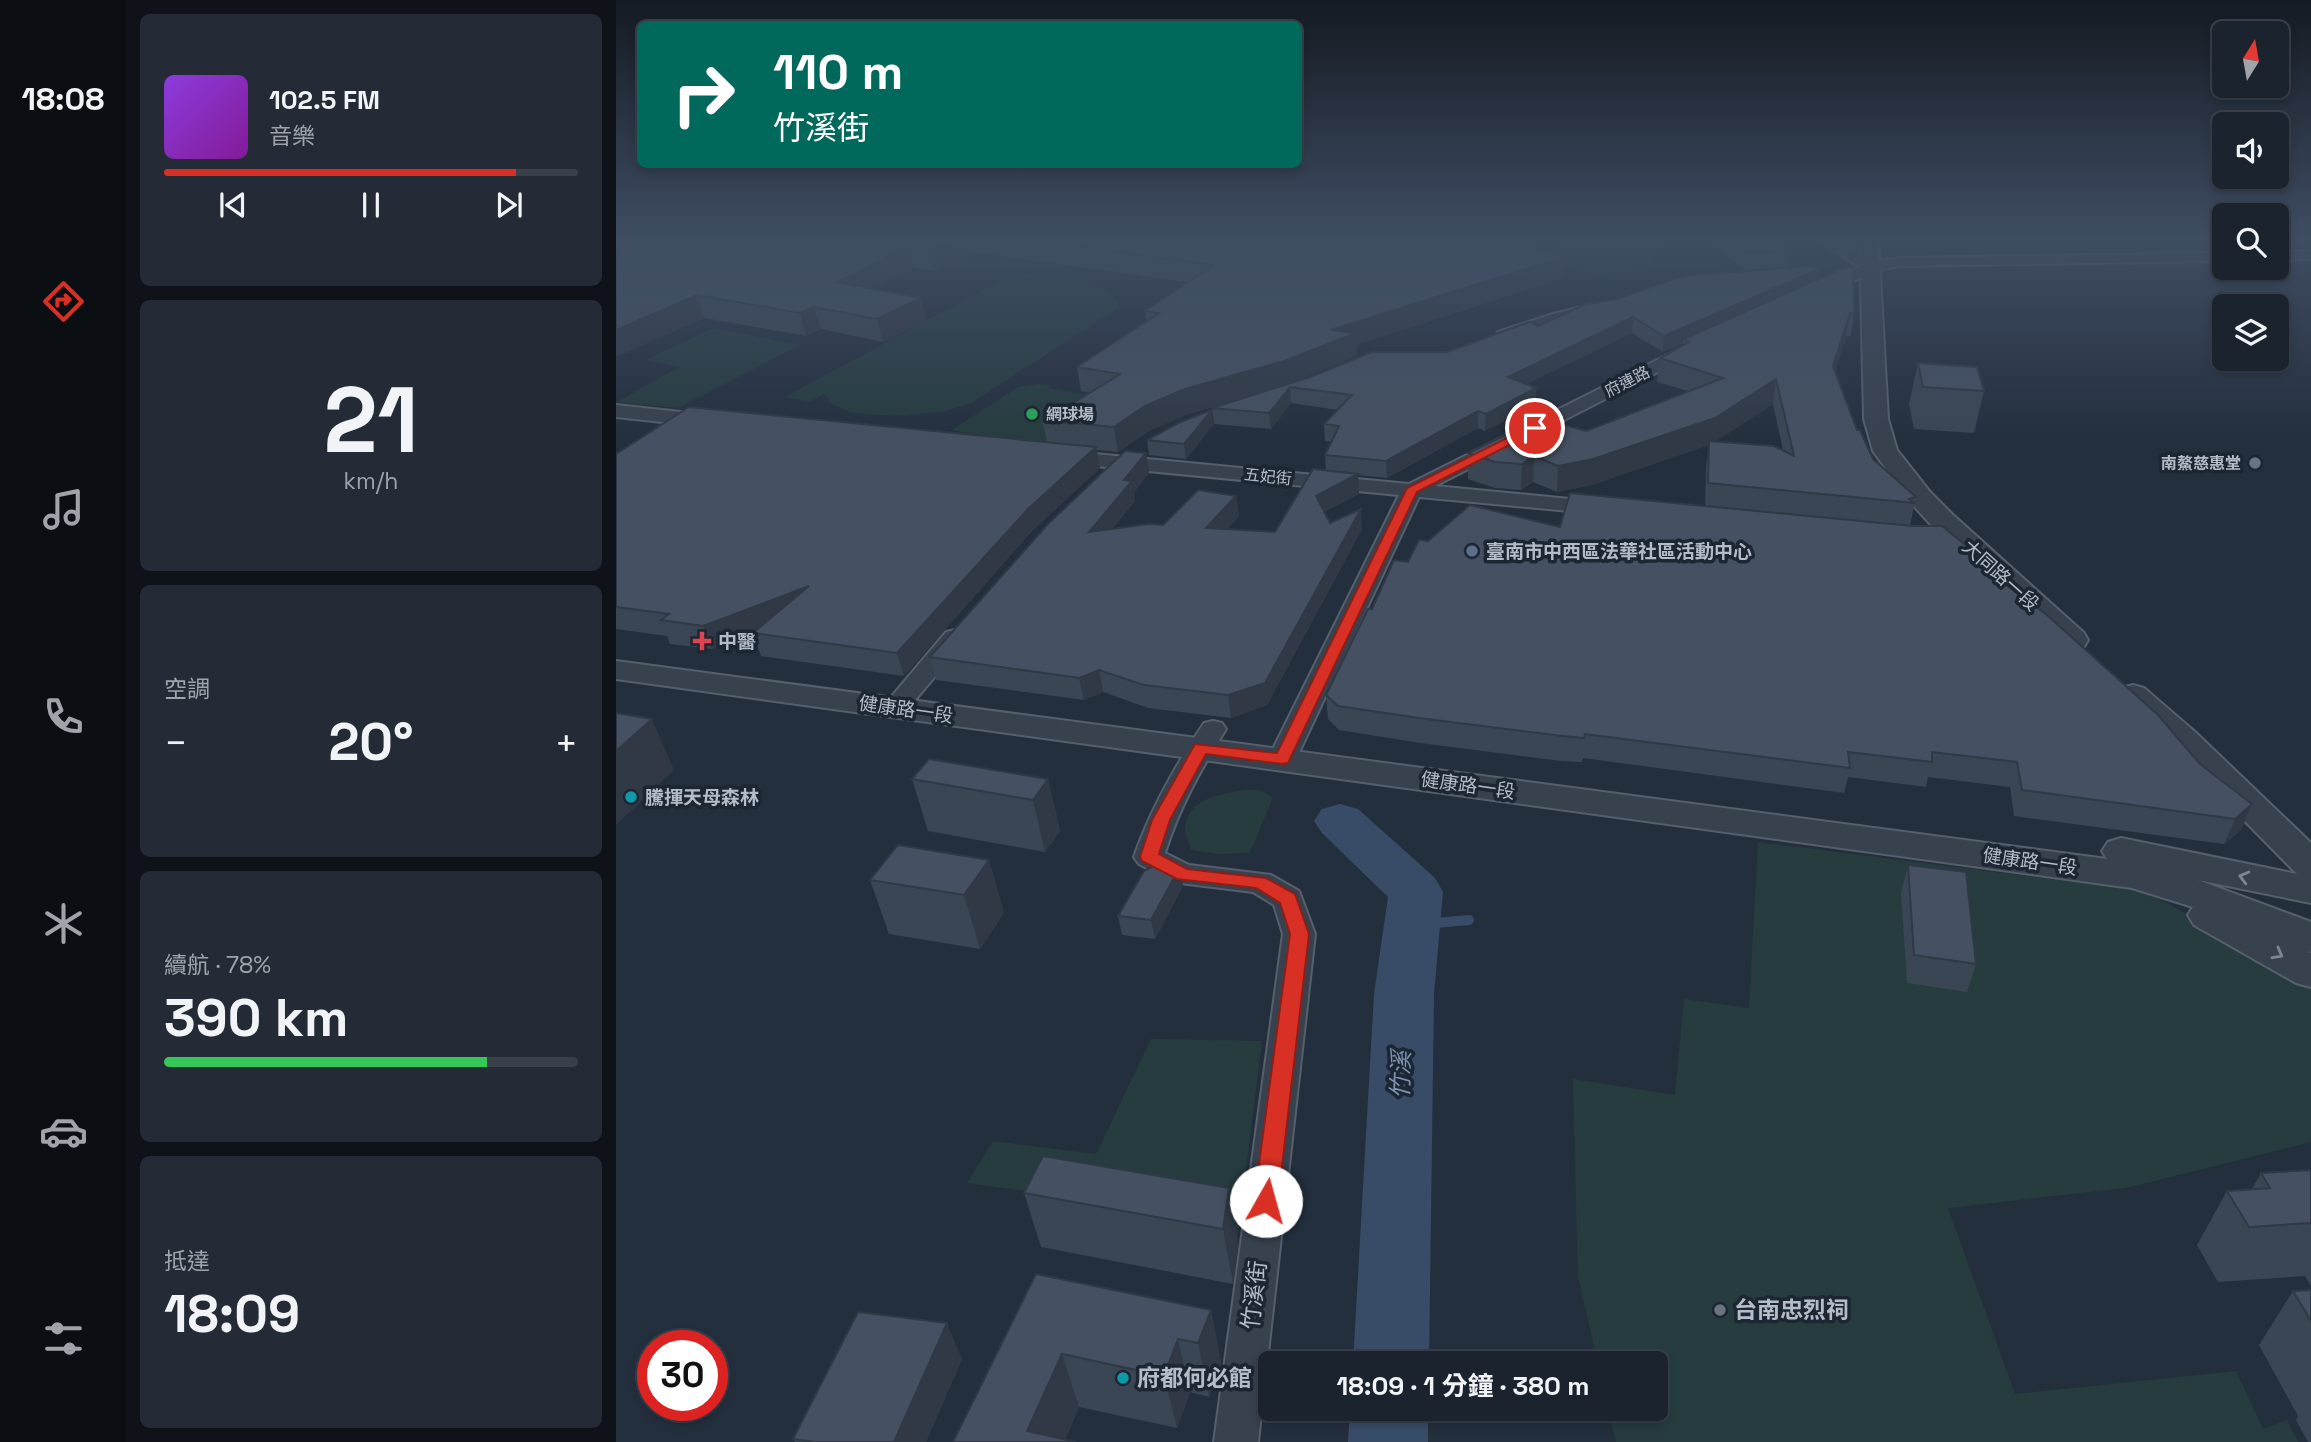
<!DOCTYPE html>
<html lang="zh-TW">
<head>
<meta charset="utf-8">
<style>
  :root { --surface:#1b232e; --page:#242b36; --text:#f1f3f6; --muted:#a0a4aa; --line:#39404a; --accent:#d93025 }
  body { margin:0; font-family:"Space Grotesk","Noto Sans TC",sans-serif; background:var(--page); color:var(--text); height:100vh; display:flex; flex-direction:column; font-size:26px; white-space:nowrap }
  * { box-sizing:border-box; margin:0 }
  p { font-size:23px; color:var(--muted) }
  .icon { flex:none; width:38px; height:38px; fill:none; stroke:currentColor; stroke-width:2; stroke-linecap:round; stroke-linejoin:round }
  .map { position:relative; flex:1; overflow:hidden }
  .drawer { display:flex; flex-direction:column; gap:14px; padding:14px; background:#0f1319; width:490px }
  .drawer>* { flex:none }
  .banner { position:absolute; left:21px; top:21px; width:665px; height:147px; border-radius:10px; box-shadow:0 4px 10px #0003,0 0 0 2px var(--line); background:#00695c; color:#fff; overflow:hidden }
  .needle { width:46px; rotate:11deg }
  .controls { position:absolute; left:1596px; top:21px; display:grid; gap:14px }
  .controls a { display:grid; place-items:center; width:77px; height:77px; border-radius:10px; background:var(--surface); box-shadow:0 4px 10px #0003,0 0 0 2px var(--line); font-size:35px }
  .speed { position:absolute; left:21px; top:1330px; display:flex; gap:14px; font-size:35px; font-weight:700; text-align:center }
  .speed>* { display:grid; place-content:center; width:91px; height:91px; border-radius:50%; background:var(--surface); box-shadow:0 4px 10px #0003,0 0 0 2px var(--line); line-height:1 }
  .speed .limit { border:10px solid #d22; background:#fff; color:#111 }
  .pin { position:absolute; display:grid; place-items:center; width:60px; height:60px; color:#fff; margin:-30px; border:4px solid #fff; border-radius:50%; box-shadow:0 2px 7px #0007 }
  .me { position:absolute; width:77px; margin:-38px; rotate:7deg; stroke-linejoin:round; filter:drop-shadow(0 0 5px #0008) }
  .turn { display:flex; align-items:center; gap:24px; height:147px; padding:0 21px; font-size:32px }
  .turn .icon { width:91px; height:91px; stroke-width:2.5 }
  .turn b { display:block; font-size:49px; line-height:60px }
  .big { font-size:52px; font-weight:700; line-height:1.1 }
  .drawer .tile { flex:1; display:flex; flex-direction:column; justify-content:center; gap:10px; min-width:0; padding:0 24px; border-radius:10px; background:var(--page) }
  .drawer .dial { align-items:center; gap:0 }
  .dial b { font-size:91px; line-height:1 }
  .song { display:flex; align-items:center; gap:21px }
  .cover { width:84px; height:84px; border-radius:10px; background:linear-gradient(135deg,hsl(270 70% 55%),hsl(290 70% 35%)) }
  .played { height:7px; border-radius:4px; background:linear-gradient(90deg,var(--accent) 85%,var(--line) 85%) }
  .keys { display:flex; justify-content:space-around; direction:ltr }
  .heat { display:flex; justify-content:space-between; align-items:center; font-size:38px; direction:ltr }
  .charge { height:10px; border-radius:5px; background:linear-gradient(90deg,#34c759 78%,var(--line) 0) }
  .trip { position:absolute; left:642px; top:1351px; width:410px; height:70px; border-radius:10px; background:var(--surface); box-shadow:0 4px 10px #0003,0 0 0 2px var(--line); font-weight:700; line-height:70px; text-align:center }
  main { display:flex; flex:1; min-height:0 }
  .tabs { display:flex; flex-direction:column; width:126px; justify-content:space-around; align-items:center; background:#0b0e12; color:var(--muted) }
  .tabs .icon { width:49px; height:49px }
  .tabs .on { color:var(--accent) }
  .tabs b { font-size:32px; color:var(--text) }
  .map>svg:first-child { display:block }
  .green { fill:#263c3f }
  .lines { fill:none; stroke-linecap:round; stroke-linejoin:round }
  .stream { stroke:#394c67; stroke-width:10 }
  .river { fill:#394c67; fill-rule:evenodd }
  .minor-casing { stroke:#565f6c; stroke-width:4 }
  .tertiary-casing { stroke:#565f6c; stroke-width:4 }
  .minor { fill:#38414e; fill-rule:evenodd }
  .tertiary { fill:#38414e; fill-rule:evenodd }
  .wall { fill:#3b4654; fill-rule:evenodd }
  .shaded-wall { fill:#303945 }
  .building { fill:#455162; stroke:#303945; stroke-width:2 }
  .oneway { stroke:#7c8592 }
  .route { fill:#d93025; stroke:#8d1f18; stroke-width:2 }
  .leisure-dot { fill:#2e9e5b; stroke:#1d2633; stroke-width:2.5 }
  .worship-dot { fill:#6b7280; stroke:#1d2633; stroke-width:2.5 }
  .service-dot { fill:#5c6f8a; stroke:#1d2633; stroke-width:2.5 }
  .health-dot { fill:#e0444e; stroke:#1d2633; stroke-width:2.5 }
  .culture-dot { fill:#0f9aa8; stroke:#1d2633; stroke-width:2.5 }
  .labels { text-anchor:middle; stroke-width:7; stroke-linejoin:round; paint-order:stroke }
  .far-street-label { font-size:16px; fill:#b4bcc9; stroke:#1d2633 }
  .far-poi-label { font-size:16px; font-weight:bold; fill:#b4bcc9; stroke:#1d2633; text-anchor:start }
  .poi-label { font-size:19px; font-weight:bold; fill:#b4bcc9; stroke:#1d2633; text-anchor:start }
  .street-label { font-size:19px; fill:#b4bcc9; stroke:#1d2633 }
  .near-street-label { font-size:23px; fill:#b4bcc9; stroke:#1d2633 }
  .near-poi-label { font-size:23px; font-weight:bold; fill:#b4bcc9; stroke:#1d2633; text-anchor:start }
  .near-water-label { font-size:24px; font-style:italic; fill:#7c92b1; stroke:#1d2633 }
</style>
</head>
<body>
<main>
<nav class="tabs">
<b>18:08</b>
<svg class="icon on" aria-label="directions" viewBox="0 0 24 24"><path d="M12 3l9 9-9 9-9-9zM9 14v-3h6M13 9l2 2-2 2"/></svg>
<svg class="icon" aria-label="music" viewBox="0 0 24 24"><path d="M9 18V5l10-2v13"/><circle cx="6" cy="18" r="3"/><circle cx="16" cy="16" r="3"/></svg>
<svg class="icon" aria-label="phone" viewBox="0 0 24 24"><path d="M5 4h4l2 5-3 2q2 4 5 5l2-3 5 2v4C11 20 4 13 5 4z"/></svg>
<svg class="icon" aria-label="climate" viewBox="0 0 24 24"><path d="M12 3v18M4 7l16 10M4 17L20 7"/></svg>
<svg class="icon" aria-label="car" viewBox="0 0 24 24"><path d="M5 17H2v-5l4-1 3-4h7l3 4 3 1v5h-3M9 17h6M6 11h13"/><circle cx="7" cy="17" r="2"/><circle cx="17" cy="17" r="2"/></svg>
<svg class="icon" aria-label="filters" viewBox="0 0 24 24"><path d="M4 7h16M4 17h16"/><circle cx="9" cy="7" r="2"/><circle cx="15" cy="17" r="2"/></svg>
</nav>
<section class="drawer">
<div class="tile">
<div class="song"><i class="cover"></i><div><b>102.5 FM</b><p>音樂</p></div></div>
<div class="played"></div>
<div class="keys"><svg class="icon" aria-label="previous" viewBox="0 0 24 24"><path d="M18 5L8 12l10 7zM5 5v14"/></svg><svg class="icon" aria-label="pause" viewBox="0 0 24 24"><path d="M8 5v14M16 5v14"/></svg><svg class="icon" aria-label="next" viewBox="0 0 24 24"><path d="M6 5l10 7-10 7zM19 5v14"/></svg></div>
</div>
<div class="tile dial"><b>21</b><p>km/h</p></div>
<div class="tile"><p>空調</p>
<div class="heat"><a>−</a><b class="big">20°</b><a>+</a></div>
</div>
<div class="tile"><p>續航 · 78%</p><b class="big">390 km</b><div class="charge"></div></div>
<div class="tile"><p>抵達</p><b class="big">18:09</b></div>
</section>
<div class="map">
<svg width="1695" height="1442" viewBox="0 0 1695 1442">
  <rect width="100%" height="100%" fill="#242f3e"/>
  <g class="green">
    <polygon points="944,239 1050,239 1036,264 1030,270 982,275 942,266 918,269"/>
    <path d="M 400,272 L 420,275 L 411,281 C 441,279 481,275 501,301 L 501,309 L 355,403 L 327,412 L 279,416 L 236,413 L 215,404 L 208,394 L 194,402 L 169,397 Z"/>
    <polygon points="98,328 184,345 62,408 1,402 63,367 29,360"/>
    <polygon points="424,384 435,385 432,388 494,399 430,442 371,437 336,430 402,387"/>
    <path d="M 629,790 L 643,790 L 657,797 L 634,853 L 602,854 L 575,850 C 574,844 569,835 569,829 C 570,798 606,794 629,790 Z"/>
    <polygon points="1142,842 1528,891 1695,980 1695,1142 1510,1188 1332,1208 1399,1394 1620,1371 1647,1429 1671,1420 1682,1442 1000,1442 992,1409 1040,1409 1040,1363 982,1363 962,1277 957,1079 1059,1095 1068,999 1133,1008"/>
    <polygon points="535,1039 646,1041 622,1233 458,1202 459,1198 351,1183 377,1141 480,1154"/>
  </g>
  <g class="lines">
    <polyline class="stream" points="797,925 853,920"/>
    <g class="river">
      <polygon points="724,804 742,809 819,878 827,892 818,994 813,1363 737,1363 758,994 772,897 706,833 698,821 706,809"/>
      <polygon points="734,1409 812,1409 812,1442 732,1442"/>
    </g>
    <defs>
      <g id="minor">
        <polygon points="1202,239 1220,239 1256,262 1283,258 1608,253 1608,261 1283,266 1258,271 1207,296 1199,291 1201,288 1243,267"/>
        <polygon points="1695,251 1695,259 1661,260 1661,252"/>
        <polygon points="975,305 983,310 981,313 947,321 888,341 880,336 882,332 937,314"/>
        <polygon points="1075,343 1081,344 1084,348 1081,352 819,486 985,502 992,504 996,508 992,512 985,514 803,497 680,759 676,765 666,767 656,765 652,759 783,495 448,463 441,461 438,457 441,453 448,451 793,484"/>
        <polygon points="0,405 93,415 102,421 93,427 0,417"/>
        <polygon points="339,630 348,632 351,637 348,642 289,712 280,715 271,712 267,707 271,702 330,632"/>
        <path d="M 597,721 L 606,723 L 610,729 C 585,769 563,808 549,853 L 573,865 L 655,875 L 683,891 L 699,934 L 642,1442 L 598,1442 L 667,934 L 658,905 L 637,892 L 556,882 L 523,864 L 518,857 C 535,808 559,766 588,723 Z"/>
      </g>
      <g id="tertiary">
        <polygon points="1244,239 1262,239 1272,419 1281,450 1314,492 1337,515 1468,633 1472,640 1468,647 1457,649 1446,647 1317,527 1296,504 1257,451 1248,419"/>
        <polygon points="0,661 1491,859 1486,851 1492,842 1505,838 1681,874 1555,746 1506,702 1501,695 1506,688 1517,685 1528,688 1579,732 1695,843 1695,903 1582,880 1695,922 1695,952 1691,951 1695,953 1695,987 1680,983 1578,925 1572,915 1577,907 1516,888 0,679"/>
      </g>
    </defs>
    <use href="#minor" class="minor-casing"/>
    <use href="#tertiary" class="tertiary-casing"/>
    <use href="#minor" class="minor"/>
    <use href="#tertiary" class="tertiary"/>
  </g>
  <g class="wall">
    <path d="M 0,239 L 920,239 L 920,248 L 948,257 L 947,278 L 740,345 L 741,356 L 673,383 L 831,352 L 922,326 L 1001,299 L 1129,271 L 1090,239 L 1159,239 L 1173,250 L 1171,268 L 1203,269 L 1202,279 L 1238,313 L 1235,336 L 1230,336 L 1219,371 L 1241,430 L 1257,459 L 1300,497 L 1294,526 L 1389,577 L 1387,583 L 1584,764 L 1636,804 L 1625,830 L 1608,844 L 1398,816 L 1394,787 L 1312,777 L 1310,787 L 1232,777 L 1228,793 L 967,758 L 966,762 L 945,761 L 804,743 L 723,730 L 712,719 L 710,695 L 756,609 L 792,562 L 812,541 L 944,527 L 1089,506 L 1090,467 L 1093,445 L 976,485 L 941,492 L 917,482 L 905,490 L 879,488 L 852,479 L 852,453 L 970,431 L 1072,391 L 1041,382 L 1044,358 L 1067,346 L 1067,343 L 1047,352 L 1016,333 L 910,384 L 920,388 L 919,405 L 869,431 L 862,428 L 771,478 L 742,475 L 743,494 L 708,512 L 714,523 L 746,529 L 651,705 L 615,718 L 532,708 L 487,692 L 468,700 L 320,680 L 314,657 L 530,453 L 533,473 L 518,492 L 519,501 L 496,529 L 547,525 L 620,496 L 623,516 L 611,529 L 659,532 L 710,471 L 709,455 L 716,442 L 709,441 L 708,424 L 722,410 L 675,403 L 655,429 L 598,424 L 596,408 L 673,384 L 572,414 L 533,431 L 502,452 L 481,450 L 484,468 L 416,531 L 288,676 L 145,656 L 137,633 L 96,649 L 54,644 L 51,636 L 0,629 L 0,454 L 431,442 L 426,420 L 451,407 L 475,393 L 465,391 L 461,367 L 530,321 L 529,311 L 571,282 L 356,252 L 319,271 L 298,268 L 257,289 L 305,298 L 310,320 L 267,342 L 205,329 L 190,336 L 88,318 L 0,357 ZM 1157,404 L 1167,450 L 1099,441 Z"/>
    <polygon points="1302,363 1368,391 1358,433 1298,429 1293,404"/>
    <polygon points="597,425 570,459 533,455 531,440"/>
    <polygon points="296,779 432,779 444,831 429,852 312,831"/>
    <polygon points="373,860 388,913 364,949 273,934 254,880"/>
    <polygon points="1292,865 1360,964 1351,992 1291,983 1285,893"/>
    <polygon points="567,886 539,939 506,935 502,916"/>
    <polygon points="1695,1170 1695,1286 1689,1276 1602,1282 1581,1245 1611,1191 1636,1189 1645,1173"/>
    <polygon points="613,1188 622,1243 617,1284 425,1247 408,1193"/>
    <polygon points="420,1274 595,1310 605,1363 593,1397 574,1392 561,1428 463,1407 449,1440 337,1442"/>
    <polygon points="1695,1290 1695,1442 1692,1442 1680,1420 1682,1416 1643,1345 1677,1291"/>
    <polygon points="346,1359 310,1442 179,1442 177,1439"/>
  </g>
  <g class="shaded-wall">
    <polygon points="336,239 354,239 356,252 319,271 314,250"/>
    <polygon points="917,239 920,239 919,259 907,244"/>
    <polygon points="293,247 298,268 227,304 221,282"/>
    <polygon points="948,257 947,278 740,345 741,356 673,384 572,414 533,431 502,452 498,427 529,406 715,330"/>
    <polygon points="1203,269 1201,283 1068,339 1067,343 1047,352 1048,336"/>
    <polygon points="81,295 88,318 0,357 0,330"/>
    <polygon points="305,298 310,320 267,342 261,319"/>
    <polygon points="198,307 205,329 190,336 184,313"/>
    <polygon points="1234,313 1230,336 1213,390 1217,366"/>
    <polygon points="1017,317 1016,333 891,393 892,377"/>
    <polygon points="1160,379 1157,404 1096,444 976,485 941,492 942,466"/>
    <polygon points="674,387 675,403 655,429 653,413"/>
    <polygon points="920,388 919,405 869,431 870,414"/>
    <polygon points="596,410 597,425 570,459 568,444"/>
    <polygon points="862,411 862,428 771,478 770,461"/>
    <polygon points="480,447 484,468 416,531 288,676 281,653 412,509"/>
    <polygon points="530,453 533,473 518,492 519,501 477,553 473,532 508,480"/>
    <polygon points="918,456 917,482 905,490 906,464"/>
    <polygon points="742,474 743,494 701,516 700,496"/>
    <polygon points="620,496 623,516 593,548 590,528"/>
    <polygon points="745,509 746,529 651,705 615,718 612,695"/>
    <polygon points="193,586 201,608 96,649 87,626"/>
    <polygon points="483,670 487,692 468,700 463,678"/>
    <polygon points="36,719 58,770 0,825 0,751"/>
    <polygon points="432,779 444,831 429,852 417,800"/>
    <polygon points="1636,804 1625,830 1608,844 1619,819"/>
    <polygon points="373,860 388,913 364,949 348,895"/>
    <polygon points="564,867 567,886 539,939 535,920"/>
    <polygon points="613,1188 622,1243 617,1284 607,1229"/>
    <polygon points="595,1310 605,1363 593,1397 582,1343"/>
    <polygon points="331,1323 346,1359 310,1442 278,1442"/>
    <polygon points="562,1339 574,1392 561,1428 548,1376"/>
    <polygon points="446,1354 463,1407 448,1442 411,1431"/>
  </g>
  <g class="building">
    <polygon points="0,239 336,239 314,250 293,247 221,282 305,298 261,319 198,307 184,313 81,295 0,330"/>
    <polygon points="410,239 917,239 907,244 948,257 715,330 740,333 671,360 569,389 529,406 498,427 426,420 441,407 451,407 504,374 461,367 543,313 529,311 598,265"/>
    <polygon points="1115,239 1159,239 1173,250 1131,253"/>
    <polygon points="1196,266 1203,269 1048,336 1017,317 892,377 920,388 870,414 862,411 770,461 709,455 723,426 708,424 736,395 674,387 653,413 596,408 694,377 756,352 831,352 913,322 922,326 970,304 1001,299 1066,276"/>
    <polygon points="1237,266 1238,313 1234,313 1217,366 1241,430 1244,430 1257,459 1300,497 1293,499 1299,503 1092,483 1093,441 1158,446 1178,456 1160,379 1099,418 977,459 942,466 918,456 906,464 879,462 852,453 924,418 970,431 1107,378 1044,358 1073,342 1068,339 1223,270"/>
    <polygon points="1302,363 1361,367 1368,391 1307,387"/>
    <polygon points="73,407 480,447 412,509 281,653 137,633 193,586 87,626 45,620 53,614 0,607 0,454"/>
    <polygon points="596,410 568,444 531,440 562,423"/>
    <polygon points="509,451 530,453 508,480 516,481 473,532 533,524 547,525 582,490 620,496 590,528 659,532 697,469 742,474 700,496 714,523 745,509 649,683 612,695 528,685 483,670 463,678 314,657 432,524"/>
    <polygon points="954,493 1296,526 1326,526 1389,577 1379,577 1431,615 1542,715 1584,764 1636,804 1619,819 1406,790 1401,762 1316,752 1316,762 1232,752 1234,768 969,734 968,738 946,736 803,718 722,706 710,695 752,609 756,609 778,560 792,562 803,540 812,541 854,505 944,527"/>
    <polygon points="0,713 36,719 0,751"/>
    <polygon points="313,759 432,779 417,800 296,779"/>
    <polygon points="282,845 373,860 348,895 254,880"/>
    <polygon points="545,862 564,867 535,920 502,916 528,871"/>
    <polygon points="1292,865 1350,872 1360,964 1298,955"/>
    <polygon points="427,1156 613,1188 607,1229 408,1193"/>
    <polygon points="1695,1170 1695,1223 1633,1227 1611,1191 1654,1188 1645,1173"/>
    <polygon points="420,1274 595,1310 582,1343 562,1339 548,1376 446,1354 411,1431 460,1442 337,1442"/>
    <polygon points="1695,1290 1695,1321 1677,1291"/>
    <polygon points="242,1312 331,1323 278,1442 199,1442 177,1439"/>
  </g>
  <defs><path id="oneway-chevron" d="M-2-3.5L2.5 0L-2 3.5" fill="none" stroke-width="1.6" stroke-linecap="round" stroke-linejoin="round" transform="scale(1.75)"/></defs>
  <g class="oneway">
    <use href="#oneway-chevron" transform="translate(1628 877) rotate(-165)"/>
    <use href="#oneway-chevron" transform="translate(1662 954) rotate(29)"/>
  </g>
  <linearGradient id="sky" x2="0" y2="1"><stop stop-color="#141a22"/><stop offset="0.54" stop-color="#3f4d63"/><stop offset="1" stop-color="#3f4d63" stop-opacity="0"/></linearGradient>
  <rect width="1695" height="441" fill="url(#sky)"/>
  <polygon class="route" points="919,424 925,428 923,430 801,492 672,763 666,764 590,754 554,820 543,854 571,869 650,878 679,894 693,934 662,1201 658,1208 650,1211 642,1208 638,1201 674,934 664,903 640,888 561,879 526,861 524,857 536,820 579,744 661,753 791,488"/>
  <circle class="leisure-dot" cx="416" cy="414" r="7"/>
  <g class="worship-dot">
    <circle cx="1639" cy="463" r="7"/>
    <circle cx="1104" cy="1310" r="7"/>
  </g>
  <circle class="service-dot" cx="856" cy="551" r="7"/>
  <path class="health-dot" d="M82.5 630.5h7v7h7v7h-7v7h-7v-7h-7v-7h7z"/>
  <g class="culture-dot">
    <circle cx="15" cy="797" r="7"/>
    <circle cx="507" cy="1378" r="7"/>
  </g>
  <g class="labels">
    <g class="far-street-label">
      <text transform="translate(1011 381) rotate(-27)" y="6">府連路</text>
      <text transform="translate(652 476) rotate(6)" y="6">五妃街</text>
    </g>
    <g class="far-poi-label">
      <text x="430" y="420">網球場</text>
      <text x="1625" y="469" text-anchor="end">南鰲慈惠堂</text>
    </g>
    <g class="poi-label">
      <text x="870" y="558">臺南市中西區法華社區活動中心</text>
      <text x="102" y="648">中醫</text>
      <text x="29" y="804">騰揮天母森林</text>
    </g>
    <g class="street-label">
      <text transform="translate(1385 575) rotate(42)" y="7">大同路一段</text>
      <text transform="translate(290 709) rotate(8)" y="7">健康路一段</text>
      <text transform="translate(852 785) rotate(8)" y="7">健康路一段</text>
      <text transform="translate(1414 861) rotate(8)" y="7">健康路一段</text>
    </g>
    <g class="near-street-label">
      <text transform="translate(638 1295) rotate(-83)" y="8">竹溪街</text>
    </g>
    <g class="near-poi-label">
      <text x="1118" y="1318">台南忠烈祠</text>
      <text x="521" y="1386">府都何必館</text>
    </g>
    <g class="near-water-label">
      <text transform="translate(785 1075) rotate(-88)" y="8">竹溪</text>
    </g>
  </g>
</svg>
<div class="controls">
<a><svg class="needle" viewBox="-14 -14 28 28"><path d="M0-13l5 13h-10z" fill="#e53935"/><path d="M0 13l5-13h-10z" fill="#a0a4aa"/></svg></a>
<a><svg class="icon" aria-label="sound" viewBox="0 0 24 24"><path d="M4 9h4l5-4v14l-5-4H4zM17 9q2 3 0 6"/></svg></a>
<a><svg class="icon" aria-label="search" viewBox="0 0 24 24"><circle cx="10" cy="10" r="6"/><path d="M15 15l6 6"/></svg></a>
<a><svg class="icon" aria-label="layers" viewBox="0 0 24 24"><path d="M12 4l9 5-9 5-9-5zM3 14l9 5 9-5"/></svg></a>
</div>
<div class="speed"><div class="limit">30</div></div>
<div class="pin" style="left:919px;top:428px;background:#d93025"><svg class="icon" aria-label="arrive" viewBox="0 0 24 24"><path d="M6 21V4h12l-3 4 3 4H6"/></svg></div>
<svg class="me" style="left:650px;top:1201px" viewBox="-20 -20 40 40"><circle r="19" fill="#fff"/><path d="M0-13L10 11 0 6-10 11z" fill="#d93025"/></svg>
<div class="trip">18:09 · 1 分鐘 · 380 m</div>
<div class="banner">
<div class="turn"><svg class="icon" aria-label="right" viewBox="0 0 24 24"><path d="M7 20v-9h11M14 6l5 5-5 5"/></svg><div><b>110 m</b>竹溪街</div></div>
</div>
</div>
</main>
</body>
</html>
